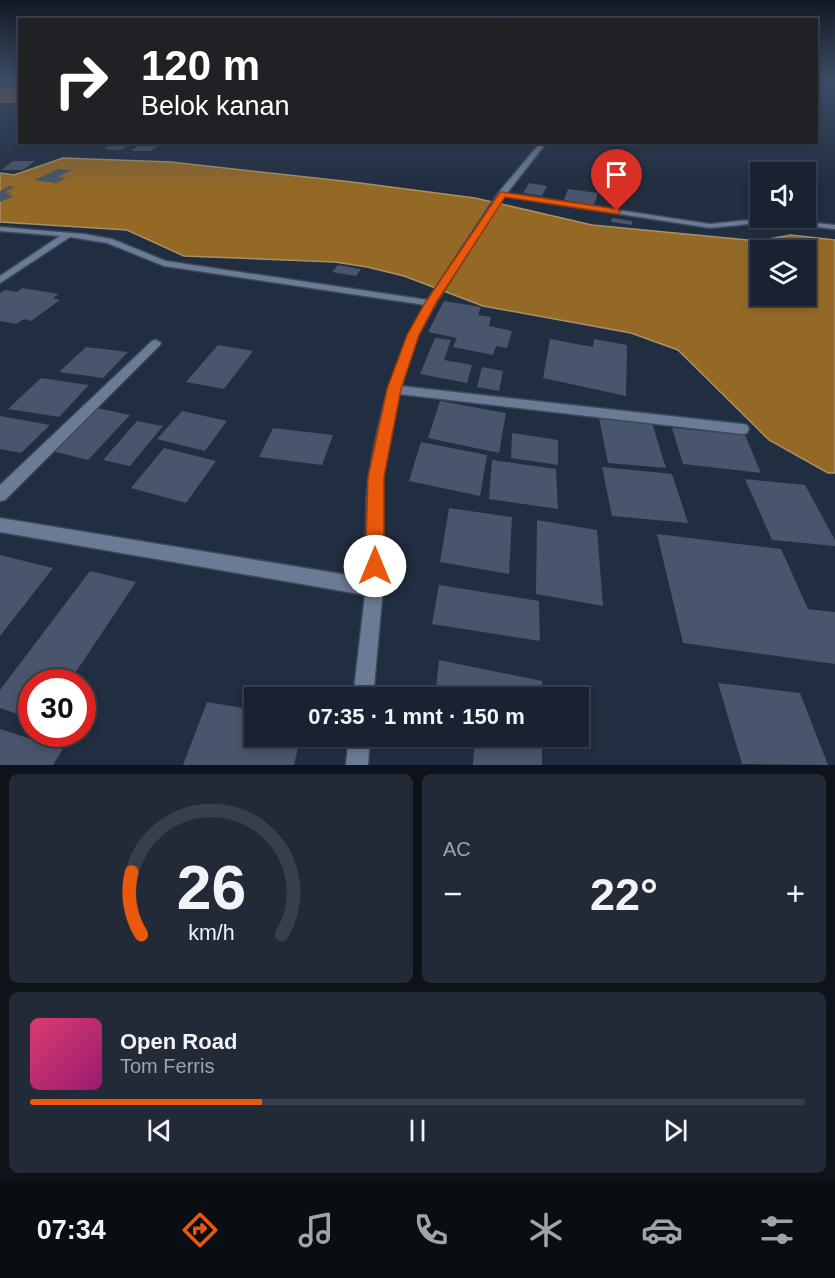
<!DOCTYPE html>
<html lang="id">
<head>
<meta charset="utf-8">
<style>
  :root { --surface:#192230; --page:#222a38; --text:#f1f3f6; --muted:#9fa4ab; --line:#373f4c; --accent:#ea580c }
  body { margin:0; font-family:Helvetica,sans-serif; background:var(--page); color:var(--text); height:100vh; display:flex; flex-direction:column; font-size:22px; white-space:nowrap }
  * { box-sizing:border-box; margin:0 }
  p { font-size:20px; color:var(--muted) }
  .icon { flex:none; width:33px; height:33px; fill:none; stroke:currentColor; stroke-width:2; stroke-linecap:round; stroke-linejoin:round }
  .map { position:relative; height:765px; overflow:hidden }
  .side { display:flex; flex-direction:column; gap:9px; padding:9px; background:#0e131a; flex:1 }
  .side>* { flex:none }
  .top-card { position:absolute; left:18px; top:18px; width:800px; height:126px; border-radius:0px; box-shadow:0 3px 9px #0003,0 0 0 2px var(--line); background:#202124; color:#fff; overflow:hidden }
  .fabs { position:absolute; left:750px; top:162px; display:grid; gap:12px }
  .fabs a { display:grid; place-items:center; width:66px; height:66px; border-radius:0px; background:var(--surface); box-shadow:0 3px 9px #0003,0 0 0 2px var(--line); font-size:30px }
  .speed { position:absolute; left:18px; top:669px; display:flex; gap:12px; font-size:30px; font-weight:700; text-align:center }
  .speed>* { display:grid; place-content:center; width:78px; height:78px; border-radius:50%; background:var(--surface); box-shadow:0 3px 9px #0003,0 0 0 2px var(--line); line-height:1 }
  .speed .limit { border:9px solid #d22; background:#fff; color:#111 }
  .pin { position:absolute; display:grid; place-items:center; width:51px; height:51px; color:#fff; margin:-62px -26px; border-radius:50% 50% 50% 0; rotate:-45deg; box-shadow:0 0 6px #0007 }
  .pin .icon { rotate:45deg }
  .me { position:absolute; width:66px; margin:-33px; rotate:0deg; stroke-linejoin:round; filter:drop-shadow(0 0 4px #0008) }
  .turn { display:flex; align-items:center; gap:21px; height:126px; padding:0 24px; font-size:27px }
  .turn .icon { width:78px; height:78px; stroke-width:2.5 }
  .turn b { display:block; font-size:42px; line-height:51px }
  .big { font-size:45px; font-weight:700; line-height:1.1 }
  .side .card { flex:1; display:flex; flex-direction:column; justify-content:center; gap:9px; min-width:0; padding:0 21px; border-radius:9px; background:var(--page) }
  .side .dial { align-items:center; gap:0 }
  .dial svg { height:156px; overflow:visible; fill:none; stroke:var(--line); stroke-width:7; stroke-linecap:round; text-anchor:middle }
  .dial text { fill:var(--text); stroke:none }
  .song { display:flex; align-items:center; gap:18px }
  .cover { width:72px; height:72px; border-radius:9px; background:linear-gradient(135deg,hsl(340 70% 55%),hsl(320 70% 35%)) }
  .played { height:6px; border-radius:3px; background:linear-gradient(90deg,var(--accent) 30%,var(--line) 30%) }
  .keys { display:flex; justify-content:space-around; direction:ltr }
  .heat { display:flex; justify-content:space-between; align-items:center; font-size:33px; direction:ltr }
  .side .tiles { flex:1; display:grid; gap:9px; grid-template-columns:1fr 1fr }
  .card:last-child { grid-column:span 2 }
  .trip { position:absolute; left:244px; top:687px; width:345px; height:60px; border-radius:0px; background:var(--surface); box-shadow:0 3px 9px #0003,0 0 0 2px var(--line); font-weight:700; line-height:60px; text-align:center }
  .menu { display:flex; height:96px; justify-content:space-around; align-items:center; background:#0a0e13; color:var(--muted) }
  .menu .icon { width:42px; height:42px }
  .menu .selected { color:var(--accent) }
  .menu b { font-size:27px; color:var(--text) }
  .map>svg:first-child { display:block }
  .water { fill:#946926; stroke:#ac9065; stroke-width:1.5; fill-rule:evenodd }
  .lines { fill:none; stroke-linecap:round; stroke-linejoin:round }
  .river { fill:#946926; fill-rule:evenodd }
  .building { fill:#48556a }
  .street-casing { stroke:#3c485a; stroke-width:3 }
  .street { fill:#6b7b95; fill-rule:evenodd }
  .route { fill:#ea580c; stroke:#983908; stroke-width:1.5 }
</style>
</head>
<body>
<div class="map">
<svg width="835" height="765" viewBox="0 0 835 765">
  <rect width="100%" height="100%" fill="#212d40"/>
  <path class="water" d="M 63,158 L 171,162 L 352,182 L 475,198 L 592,225 L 758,241 L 791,235 L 835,240 L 835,473 L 828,473 L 769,440 L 678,350 L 631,333 L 483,306 L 404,276 L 367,267 L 335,262 L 184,256 L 127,230 L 0,222 L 0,173 L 14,175 ZM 760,250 L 806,250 L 806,296 L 760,296 Z"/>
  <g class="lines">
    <rect class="river" x="0" y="87" width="20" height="16"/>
  </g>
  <g class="building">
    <polygon points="115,142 118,142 133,143 122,150 104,149"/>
    <polygon points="140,144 159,145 150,151 131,151"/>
    <polygon points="13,161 35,161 23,170 1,170"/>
    <polygon points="58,169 71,170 58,177 66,178 56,183 35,180"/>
    <polygon points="529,183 547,186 542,196 523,193"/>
    <polygon points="9,186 15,187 5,192 12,193 7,195 14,196 0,202 0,191"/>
    <polygon points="568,189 598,193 594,205 564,200"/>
    <polygon points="612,218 632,221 632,225 611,222"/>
    <polygon points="338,265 361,269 356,276 332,272"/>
    <polygon points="22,288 59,294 53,298 60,300 31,321 24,319 16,324 0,321 0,293 5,290 17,292"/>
    <polygon points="444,301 481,307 478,315 491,317 489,326 512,331 507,348 496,346 493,355 453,347 457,338 428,332"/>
    <polygon points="435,338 451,340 444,360 472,365 467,383 420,374"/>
    <polygon points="550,339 593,347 594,339 627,345 626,396 543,378"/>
    <polygon points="218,345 253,351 224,389 186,382"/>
    <polygon points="86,347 128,352 103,378 59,372"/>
    <polygon points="482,367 503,371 499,391 477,387"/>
    <polygon points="41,378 89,385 59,417 8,409"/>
    <polygon points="440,401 506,413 499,453 428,438"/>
    <polygon points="92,407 130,415 88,460 48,450"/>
    <polygon points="182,411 227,421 205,451 157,439"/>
    <polygon points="0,416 50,425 21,453 0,449"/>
    <polygon points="599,418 652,423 666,468 608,463"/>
    <polygon points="137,421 163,426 130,466 103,460"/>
    <polygon points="273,428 333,435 322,465 259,457"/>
    <polygon points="672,428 745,435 761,473 683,464"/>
    <polygon points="512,433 558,440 558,465 511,458"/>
    <polygon points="421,442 487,455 480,496 409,481"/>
    <polygon points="164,448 216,461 186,503 131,488"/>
    <polygon points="492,460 556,469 558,509 489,499"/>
    <polygon points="602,467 672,474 688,523 612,516"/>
    <polygon points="745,479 805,485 835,540 835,546 772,540"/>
    <polygon points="449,508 512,517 509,574 440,562"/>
    <polygon points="537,520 597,530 603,606 536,594"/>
    <polygon points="657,534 781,549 808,609 835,612 835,664 683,643"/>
    <polygon points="0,555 53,568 0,636"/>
    <polygon points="90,571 136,582 69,682 32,682 32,719 0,708 0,690"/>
    <polygon points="439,585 539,601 540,641 432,624"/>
    <polygon points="439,660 542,681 542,698 435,698"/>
    <polygon points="718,683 800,693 828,765 742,764"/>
    <polygon points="207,702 255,710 255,736 301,736 294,765 183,765"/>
    <polygon points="0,729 63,749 53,765 0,765"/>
    <polygon points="475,736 542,736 542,765 473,765"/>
  </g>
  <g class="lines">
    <defs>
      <g id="street">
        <path d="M 541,142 L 547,142 L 507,193 L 710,224 L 770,218 L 835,225 L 835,229 L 770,222 L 710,228 L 504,196 L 436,303 L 418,335 L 401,386 L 742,424 L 747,425 L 749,429 L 747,433 L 742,434 L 399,394 L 383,477 L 383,588 L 373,698 L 353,698 L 365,595 L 0,532 L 0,518 L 366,578 C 367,545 364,508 369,476 C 378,417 395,357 425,305 L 164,266 L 107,243 L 70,237 L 0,283 L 0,276 L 60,236 L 0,231 L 0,227 L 84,234 L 112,239 L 166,261 L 428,300 L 499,192 Z"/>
        <polygon points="156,340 161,343 160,345 5,500 0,501 0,485 152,341"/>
        <polygon points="349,736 370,736 368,765 346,765"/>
      </g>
    </defs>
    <use href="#street" class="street-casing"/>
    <use href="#street" class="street"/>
  </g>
  <linearGradient id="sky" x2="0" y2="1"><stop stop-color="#121923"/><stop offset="0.43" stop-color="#3d4c64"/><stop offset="1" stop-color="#3d4c64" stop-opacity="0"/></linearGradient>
  <rect width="835" height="187" fill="url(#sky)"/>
  <polygon class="route" points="502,192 617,209 621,211 617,214 505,197 436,303 419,335 401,389 384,477 384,566 382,572 375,575 368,572 365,566 368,477 387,389 407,335 425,303 500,192"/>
</svg>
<div class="fabs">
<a><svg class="icon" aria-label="sound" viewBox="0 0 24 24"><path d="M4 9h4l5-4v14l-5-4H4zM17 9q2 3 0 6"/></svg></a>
<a><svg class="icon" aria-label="layers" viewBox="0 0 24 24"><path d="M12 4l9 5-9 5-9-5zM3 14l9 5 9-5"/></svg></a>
</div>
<div class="speed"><div class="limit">30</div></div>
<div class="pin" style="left:617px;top:211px;background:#d93025"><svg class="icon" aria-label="arrive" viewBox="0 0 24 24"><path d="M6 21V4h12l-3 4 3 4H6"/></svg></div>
<svg class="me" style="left:375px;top:566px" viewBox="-20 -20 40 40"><circle r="19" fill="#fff"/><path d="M0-13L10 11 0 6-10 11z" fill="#ea580c"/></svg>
<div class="trip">07:35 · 1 mnt · 150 m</div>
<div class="top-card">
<div class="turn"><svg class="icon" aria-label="right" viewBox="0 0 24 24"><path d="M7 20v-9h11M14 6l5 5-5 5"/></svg><div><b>120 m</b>Belok kanan</div></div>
</div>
</div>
<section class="side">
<div class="tiles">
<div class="card dial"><svg viewBox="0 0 100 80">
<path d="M14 69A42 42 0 1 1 86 69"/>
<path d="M14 69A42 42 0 0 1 9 37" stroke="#ea580c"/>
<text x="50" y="56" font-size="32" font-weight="700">26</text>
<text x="50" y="72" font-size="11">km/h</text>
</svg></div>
<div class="card"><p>AC</p>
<div class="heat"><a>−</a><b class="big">22°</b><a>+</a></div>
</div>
<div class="card">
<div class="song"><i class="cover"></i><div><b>Open Road</b><p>Tom Ferris</p></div></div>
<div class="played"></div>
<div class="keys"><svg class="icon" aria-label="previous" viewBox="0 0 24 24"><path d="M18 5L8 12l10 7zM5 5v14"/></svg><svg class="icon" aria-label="pause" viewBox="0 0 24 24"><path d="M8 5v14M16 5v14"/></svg><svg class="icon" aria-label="next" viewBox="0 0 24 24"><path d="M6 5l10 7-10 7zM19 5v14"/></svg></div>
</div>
</div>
</section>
<nav class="menu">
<b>07:34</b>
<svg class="icon selected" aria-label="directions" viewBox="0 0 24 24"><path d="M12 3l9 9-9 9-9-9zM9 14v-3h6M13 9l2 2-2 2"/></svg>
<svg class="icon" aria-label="music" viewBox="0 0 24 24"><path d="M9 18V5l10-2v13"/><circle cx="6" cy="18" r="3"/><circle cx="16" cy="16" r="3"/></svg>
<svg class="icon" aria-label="phone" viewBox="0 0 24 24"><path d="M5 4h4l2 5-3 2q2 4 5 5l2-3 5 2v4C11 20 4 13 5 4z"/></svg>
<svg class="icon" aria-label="climate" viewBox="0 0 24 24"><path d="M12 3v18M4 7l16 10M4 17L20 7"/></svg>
<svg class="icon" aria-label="car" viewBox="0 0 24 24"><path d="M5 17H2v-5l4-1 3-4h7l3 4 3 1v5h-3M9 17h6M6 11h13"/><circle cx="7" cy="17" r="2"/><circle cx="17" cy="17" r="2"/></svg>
<svg class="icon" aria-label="filters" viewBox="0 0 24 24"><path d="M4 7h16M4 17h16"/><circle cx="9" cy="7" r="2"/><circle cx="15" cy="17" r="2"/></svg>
</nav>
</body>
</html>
